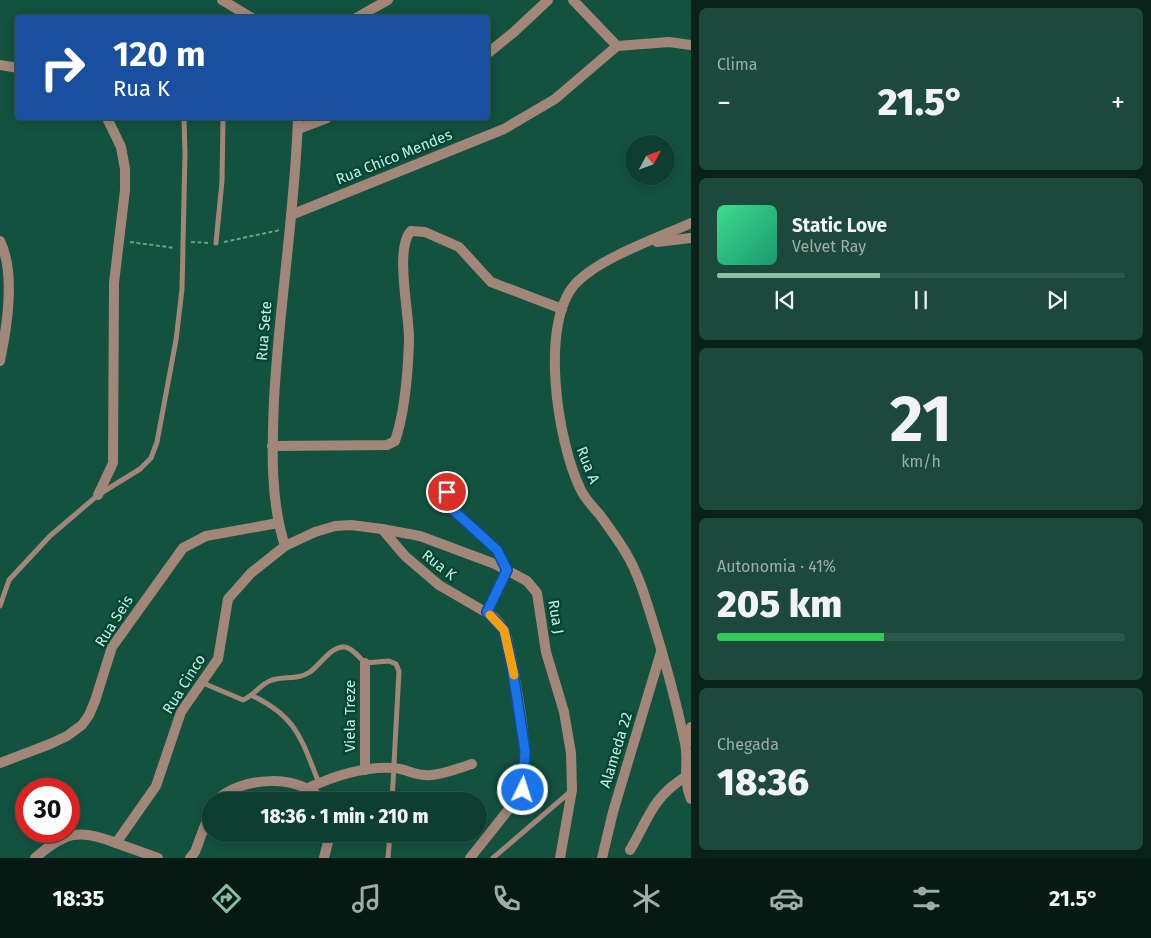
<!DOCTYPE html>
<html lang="pt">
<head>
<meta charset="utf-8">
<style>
  :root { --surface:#0e3e2f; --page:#1c493b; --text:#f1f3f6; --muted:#9baeaa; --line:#2e574b; --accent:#8abfa5 }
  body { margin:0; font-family:"Fira Sans",sans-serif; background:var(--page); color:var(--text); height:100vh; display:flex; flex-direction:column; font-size:19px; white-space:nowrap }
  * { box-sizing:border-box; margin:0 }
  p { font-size:16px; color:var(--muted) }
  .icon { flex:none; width:28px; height:28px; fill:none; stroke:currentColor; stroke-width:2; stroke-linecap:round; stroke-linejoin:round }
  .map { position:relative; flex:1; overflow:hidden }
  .drawer { display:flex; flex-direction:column; gap:8px; padding:8px; background:#08221a; width:460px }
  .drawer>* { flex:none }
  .hud { position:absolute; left:15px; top:15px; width:475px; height:105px; border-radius:5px; box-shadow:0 2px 12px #0003,0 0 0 1px var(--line); background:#1a4fa0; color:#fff; overflow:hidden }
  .needle { width:32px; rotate:49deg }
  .tools { position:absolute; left:625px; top:135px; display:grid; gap:10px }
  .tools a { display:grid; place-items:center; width:50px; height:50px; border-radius:50%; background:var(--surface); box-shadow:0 2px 12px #0003,0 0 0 1px var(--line); font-size:25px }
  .speed { position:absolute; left:15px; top:778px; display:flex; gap:10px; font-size:25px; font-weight:700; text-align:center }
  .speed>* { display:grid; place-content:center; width:65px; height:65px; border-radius:50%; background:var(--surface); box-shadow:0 2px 12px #0003,0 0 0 1px var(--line); line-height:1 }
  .speed .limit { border:8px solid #d22; background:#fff; color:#111 }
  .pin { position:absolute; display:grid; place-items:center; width:42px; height:42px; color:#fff; margin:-21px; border:2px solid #fff; border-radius:50%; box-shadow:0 1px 5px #0007 }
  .me { position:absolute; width:55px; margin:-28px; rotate:4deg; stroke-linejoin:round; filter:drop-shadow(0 0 4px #0008) }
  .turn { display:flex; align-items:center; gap:18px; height:105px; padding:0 15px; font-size:22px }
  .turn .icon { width:65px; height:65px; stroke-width:2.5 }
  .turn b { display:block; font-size:35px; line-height:42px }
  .big { font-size:38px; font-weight:800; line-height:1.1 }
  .drawer .card { flex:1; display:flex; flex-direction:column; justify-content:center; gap:8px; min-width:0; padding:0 18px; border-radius:8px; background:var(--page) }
  .drawer .dial { align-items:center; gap:0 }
  .dial b { font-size:65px; line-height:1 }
  .song { display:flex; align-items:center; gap:15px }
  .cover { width:60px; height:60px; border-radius:8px; background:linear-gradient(135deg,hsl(150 70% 55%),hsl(160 70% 35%)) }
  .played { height:5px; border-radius:2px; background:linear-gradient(90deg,var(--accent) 40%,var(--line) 40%) }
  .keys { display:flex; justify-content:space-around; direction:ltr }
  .heat { display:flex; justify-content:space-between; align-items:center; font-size:28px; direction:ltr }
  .charge { height:8px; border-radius:4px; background:linear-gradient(90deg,#34c759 41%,var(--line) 0) }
  .trip { position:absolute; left:202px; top:792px; width:285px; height:50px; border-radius:25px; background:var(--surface); box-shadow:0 2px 12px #0003,0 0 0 1px var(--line); font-weight:800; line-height:50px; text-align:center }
  .tabs { display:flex; height:80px; justify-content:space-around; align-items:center; background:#061913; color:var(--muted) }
  .tabs .icon { width:35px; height:35px }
  .tabs .current { color:var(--accent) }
  .tabs b { font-size:22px; color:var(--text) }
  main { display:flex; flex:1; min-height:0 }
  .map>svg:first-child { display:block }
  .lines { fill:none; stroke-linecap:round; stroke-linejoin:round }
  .path { stroke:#6b9e8c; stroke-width:2; stroke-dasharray:4 2.5; stroke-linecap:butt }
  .service { stroke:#a28779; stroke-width:5 }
  .minor { stroke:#a28779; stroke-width:10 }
  .tertiary { stroke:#a28779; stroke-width:10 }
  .route-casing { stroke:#114b97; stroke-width:12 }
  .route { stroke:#1a73e8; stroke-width:9 }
  .slow { stroke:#f59e0b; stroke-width:9 }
  .labels { text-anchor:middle; stroke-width:5; stroke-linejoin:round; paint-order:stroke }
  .street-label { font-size:15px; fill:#c8edde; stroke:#024735 }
</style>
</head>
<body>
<main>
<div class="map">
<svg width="691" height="858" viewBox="0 0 691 858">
  <rect width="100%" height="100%" fill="#13523f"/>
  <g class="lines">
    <g class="path">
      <polyline points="130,242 175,248"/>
      <polyline points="191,242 209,243"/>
      <polyline points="224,242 280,230"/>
    </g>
    <g class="service">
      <polyline points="216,243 222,181 223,118"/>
      <polyline points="0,606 9,580 50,536 98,495 140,469 151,458 157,442 176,340 182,289 185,154 184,118"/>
      <path d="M 203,683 L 243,700 C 255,695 260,684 272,680 C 285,676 298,680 310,672 C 320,665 330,647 344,647 C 351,647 360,658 365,663 L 389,661 L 396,664 L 399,671 L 392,801"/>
      <path d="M 253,696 C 298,718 301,739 319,783"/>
      <polyline points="388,858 390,834"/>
      <polyline points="493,858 570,792"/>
    </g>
    <g class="minor">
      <polyline points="222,0 252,18"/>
      <polyline points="573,0 617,46"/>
      <polyline points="488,53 514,32 548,0"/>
      <polyline points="0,65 18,68"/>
      <polyline points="298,129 327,118"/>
      <polyline points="291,215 504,129 555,99 617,46 669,42 691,45"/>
      <path d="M 691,223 C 658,238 602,257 577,282 C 538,321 558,443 580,488 C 584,498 593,507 600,515 C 613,533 628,553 636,573 C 643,588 647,604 652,619 C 665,660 676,701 685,743 C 689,764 682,777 691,799"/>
      <path d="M 0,241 C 16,273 7,327 0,361"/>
      <polyline points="657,242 691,238"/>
      <path d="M 272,446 L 387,445 L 395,441 C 405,412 408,371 409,341 C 410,316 394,248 411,231 L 425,232 L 459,247 L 491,282 L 562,309"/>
      <path d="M 446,486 C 449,515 474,526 493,546 C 500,553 503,561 507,570 L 487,613"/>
      <polyline points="98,495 113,463 114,283 125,190 125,169 121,147 107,118"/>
      <path d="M 382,529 L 405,556 L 439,585 L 494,617 L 500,624 L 507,638 C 514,673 536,771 517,799 L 470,858"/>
      <polyline points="686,745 691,727"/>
      <polyline points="0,763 50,744 67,736 82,725 89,715 95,701 112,647 183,548 206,536 278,523"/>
      <polyline points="365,770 365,663"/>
      <path d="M 308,788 C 334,776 365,766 394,768 C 407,769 418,777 431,775 C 445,774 459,768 472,764"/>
      <path d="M 630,850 C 649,818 652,798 685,777"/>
      <path d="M 35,858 C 65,832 79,828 116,843"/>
      <polyline points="602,858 613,812 661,652"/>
    </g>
    <g class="tertiary">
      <polyline points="356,18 388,0"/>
      <path d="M 285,546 C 270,500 272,448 274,400 C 279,306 295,212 298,118"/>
      <path d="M 216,801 C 240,776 301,773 323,801"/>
      <polyline points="158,858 116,843 156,786 181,712 218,659 228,599 251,573 285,546 315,532 335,526 351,525 382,529 420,536 495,564 527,581 537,593 546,652 564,712 571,753 572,790 560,858"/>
      <polyline points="190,858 195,852 211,809"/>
      <polyline points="324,858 330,834"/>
    </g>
  </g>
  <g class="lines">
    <defs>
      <polyline id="route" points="447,492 453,510 497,550 507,570 487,612 504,630 512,666 525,751 523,790"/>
    </defs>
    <use href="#route" class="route-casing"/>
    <use href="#route" class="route"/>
    <polyline class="slow" points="490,615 504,630 514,675"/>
  </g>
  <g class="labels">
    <g class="street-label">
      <text transform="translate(394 157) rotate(-22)" y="5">Rua Chico Mendes</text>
      <text transform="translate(264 331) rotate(-85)" y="5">Rua Sete</text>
      <text transform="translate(588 465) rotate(68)" y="5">Rua A</text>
      <text transform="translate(439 565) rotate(38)" y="5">Rua K</text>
      <text transform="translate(556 617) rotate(81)" y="5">Rua J</text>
      <text transform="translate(114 621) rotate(-58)" y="5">Rua Seis</text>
      <text transform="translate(184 684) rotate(-58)" y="5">Rua Cinco</text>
      <text transform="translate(350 716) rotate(-90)" y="5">Viela Treze</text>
      <text transform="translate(616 750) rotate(-73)" y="5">Alameda 22</text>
    </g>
  </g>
</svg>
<div class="tools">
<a><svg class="needle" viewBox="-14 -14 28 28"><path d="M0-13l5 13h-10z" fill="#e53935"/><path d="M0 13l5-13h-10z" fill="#9baeaa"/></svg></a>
</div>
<div class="speed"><div class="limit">30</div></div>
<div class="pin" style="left:447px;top:492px;background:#d93025"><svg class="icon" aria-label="arrive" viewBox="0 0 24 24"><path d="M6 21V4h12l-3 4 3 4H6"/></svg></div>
<svg class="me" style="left:523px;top:790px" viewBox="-20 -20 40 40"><circle r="17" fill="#1a73e8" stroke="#fff" stroke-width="3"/><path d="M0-11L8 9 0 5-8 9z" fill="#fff"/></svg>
<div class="trip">18:36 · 1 min · 210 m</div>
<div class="hud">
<div class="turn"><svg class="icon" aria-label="right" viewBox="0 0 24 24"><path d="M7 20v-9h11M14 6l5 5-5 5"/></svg><div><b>120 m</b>Rua K</div></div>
</div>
</div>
<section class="drawer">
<div class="card"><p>Clima</p>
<div class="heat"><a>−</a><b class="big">21.5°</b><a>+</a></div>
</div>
<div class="card">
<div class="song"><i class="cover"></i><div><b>Static Love</b><p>Velvet Ray</p></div></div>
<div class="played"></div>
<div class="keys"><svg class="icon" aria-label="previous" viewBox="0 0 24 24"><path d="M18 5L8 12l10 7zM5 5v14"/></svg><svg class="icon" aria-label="pause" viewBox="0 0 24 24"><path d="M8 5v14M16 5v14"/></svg><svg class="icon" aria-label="next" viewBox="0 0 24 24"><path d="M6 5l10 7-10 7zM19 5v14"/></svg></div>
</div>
<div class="card dial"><b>21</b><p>km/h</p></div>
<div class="card"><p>Autonomia · 41%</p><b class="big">205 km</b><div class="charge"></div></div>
<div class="card"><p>Chegada</p><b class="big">18:36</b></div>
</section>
</main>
<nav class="tabs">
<b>18:35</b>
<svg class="icon current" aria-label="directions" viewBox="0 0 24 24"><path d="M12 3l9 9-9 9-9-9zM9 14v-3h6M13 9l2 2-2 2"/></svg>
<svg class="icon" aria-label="music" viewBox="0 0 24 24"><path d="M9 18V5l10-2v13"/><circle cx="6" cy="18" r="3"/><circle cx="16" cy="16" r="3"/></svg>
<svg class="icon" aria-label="phone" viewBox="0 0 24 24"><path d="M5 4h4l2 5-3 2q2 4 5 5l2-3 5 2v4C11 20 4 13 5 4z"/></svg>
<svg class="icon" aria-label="climate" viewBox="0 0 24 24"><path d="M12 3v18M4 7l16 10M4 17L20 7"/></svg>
<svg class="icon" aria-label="car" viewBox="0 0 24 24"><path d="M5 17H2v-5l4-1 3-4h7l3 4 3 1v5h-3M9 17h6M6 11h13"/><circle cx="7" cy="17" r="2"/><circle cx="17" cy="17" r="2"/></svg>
<svg class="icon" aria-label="filters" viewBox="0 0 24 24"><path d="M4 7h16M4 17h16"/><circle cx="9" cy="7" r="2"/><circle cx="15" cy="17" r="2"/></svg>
<b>21.5°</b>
</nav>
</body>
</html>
